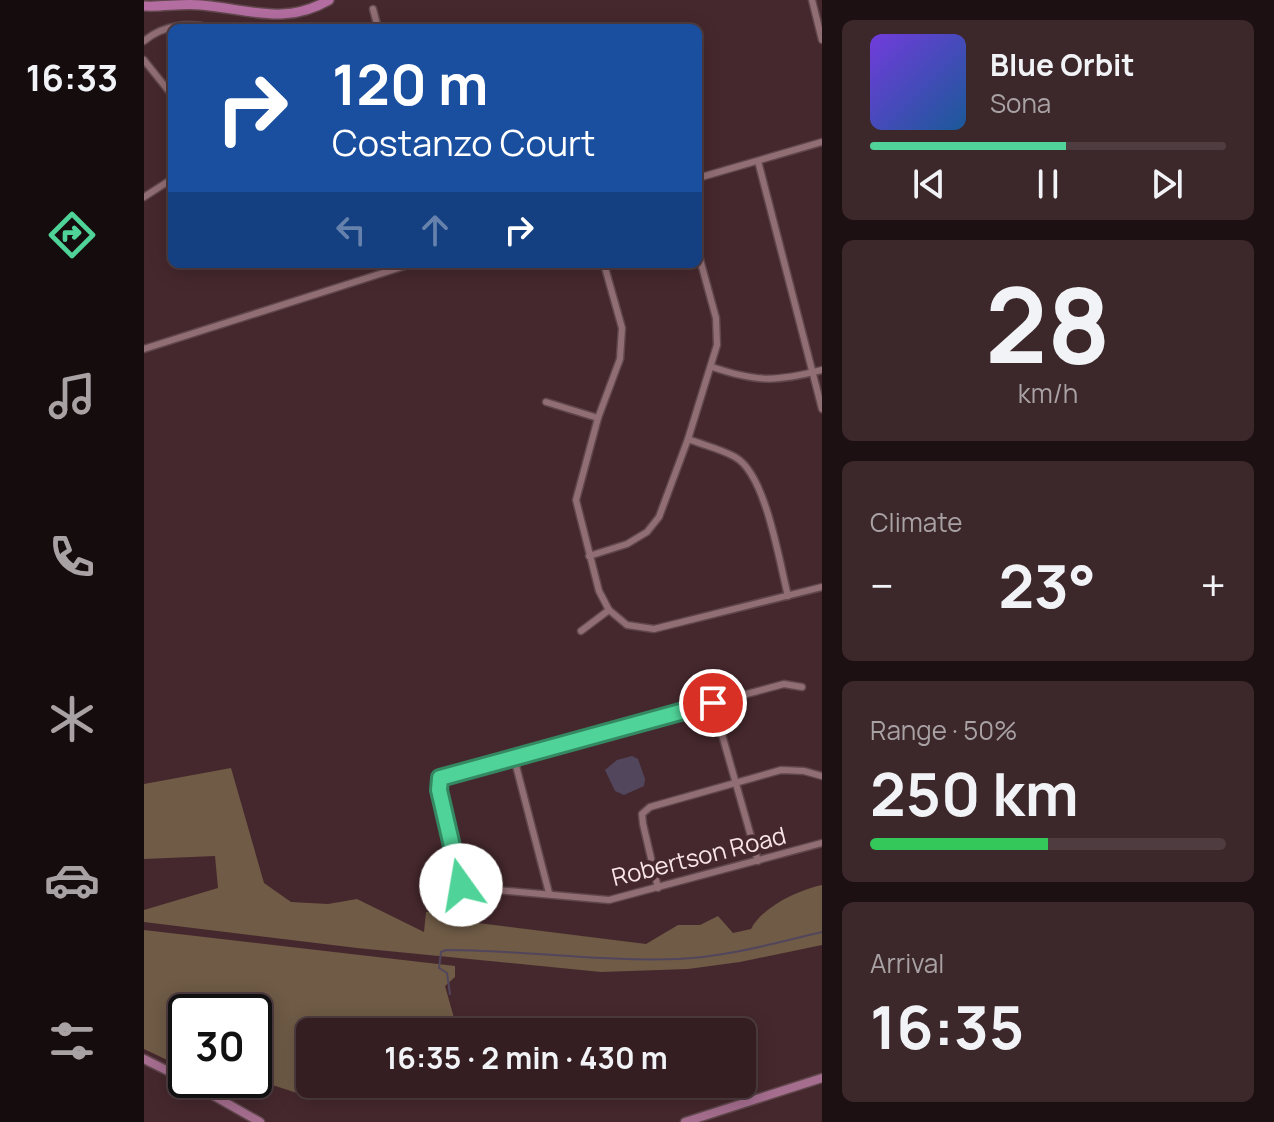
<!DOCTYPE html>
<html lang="en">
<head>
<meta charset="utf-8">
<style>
  :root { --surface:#341e22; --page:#3c272a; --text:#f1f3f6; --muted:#a9a2a5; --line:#4e3c40; --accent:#50d398 }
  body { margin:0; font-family:Manrope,sans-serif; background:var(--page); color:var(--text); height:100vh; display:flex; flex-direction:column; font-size:30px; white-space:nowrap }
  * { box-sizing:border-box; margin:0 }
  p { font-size:26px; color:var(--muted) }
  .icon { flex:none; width:44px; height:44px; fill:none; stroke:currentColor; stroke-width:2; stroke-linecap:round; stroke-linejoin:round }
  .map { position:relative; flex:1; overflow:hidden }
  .drawer { display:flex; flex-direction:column; gap:20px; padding:20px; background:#1d1013; width:452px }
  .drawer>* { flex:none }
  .banner { position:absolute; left:24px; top:24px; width:534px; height:244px; border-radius:12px; box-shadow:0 4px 20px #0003,0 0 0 2px var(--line); background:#1a4fa0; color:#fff; overflow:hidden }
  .speed { position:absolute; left:24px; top:994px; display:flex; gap:16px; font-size:40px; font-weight:700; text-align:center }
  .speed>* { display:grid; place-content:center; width:104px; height:104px; border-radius:50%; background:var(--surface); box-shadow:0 4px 20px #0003,0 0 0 2px var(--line); line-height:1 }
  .speed .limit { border:4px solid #111; border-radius:12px; background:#fff; color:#111 }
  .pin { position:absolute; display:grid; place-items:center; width:68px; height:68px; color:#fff; margin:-34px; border:4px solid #fff; border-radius:50%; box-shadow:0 2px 8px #0007 }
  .me { position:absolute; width:88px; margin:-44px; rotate:347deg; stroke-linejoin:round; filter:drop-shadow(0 0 6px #0008) }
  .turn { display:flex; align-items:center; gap:28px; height:168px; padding:0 32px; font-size:36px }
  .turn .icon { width:104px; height:104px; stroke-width:2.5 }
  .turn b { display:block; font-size:56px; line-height:68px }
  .lanes { display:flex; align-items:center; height:76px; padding:0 32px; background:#0003; justify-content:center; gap:40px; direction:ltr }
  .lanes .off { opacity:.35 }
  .big { font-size:60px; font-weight:700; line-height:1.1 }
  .drawer .tile { flex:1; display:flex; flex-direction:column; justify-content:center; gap:12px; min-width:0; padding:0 28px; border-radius:12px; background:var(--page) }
  .drawer .dial { align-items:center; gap:0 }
  .dial b { font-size:104px; line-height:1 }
  .song { display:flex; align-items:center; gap:24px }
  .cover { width:96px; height:96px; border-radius:12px; background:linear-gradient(135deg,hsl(260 70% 55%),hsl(210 70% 35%)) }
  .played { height:8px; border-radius:4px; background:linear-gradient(90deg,var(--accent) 55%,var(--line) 55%) }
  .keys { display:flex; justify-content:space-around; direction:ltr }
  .heat { display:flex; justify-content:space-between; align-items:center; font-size:44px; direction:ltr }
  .charge { height:12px; border-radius:6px; background:linear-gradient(90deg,#34c759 50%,var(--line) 0) }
  .trip { position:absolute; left:152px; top:1018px; width:460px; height:80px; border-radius:12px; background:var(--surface); box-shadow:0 4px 20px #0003,0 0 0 2px var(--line); font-weight:700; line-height:80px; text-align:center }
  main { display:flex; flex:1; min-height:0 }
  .tab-bar { display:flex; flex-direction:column; width:144px; justify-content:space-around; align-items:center; background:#150c0e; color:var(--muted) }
  .tab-bar .icon { width:56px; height:56px }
  .tab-bar .current { color:var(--accent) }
  .tab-bar b { font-size:36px; color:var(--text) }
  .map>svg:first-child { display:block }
  .forest { fill:#6f5b46 }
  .water { fill:#52465d }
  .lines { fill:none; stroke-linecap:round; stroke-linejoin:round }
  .stream { stroke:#52465d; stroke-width:2 }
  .minor-casing { stroke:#60474c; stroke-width:9 }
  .major-casing { stroke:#60474c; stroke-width:11 }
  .highway-casing { stroke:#60474c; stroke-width:12 }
  .minor { stroke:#916e74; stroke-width:6 }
  .major { stroke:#a56d8e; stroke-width:8 }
  .highway { stroke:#b36da0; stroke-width:9 }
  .route-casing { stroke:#348963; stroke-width:20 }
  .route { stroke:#50d398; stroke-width:14 }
  .labels { text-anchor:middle; stroke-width:8; stroke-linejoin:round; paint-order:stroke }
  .street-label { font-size:24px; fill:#f9e5e8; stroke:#45282d }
</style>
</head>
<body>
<main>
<nav class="tab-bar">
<b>16:33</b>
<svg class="icon current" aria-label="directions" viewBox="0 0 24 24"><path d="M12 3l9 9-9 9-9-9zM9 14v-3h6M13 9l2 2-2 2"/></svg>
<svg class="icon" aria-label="music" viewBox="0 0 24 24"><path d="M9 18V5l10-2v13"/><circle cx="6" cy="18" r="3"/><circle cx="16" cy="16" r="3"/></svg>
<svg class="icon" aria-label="phone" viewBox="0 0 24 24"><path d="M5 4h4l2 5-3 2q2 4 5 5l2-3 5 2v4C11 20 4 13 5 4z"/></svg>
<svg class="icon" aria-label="climate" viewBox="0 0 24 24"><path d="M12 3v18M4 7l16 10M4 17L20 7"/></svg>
<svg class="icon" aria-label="car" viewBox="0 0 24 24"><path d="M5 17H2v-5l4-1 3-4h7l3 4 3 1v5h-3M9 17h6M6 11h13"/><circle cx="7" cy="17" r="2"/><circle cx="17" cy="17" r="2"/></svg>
<svg class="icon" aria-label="filters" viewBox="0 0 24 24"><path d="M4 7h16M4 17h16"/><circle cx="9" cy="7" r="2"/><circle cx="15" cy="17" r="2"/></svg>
</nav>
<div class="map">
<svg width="678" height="1122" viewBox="0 0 678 1122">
  <rect width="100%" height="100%" fill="#45282d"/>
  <g class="forest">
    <path d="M 87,768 L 120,883 L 147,902 L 184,904 L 213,899 L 280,932 L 282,912 L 292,912 L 302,919 L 502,944 L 534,925 L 556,925 L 574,916 L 589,933 L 607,929 C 618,907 654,890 678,885 L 678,945 L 596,962 L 544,969 L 457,972 L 213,948 L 0,922 L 0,910 L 74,888 L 71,856 L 0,859 L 0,784 Z"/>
    <polygon points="0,930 311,966 311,977 301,986 314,1032 166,1032 166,1062 156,1094 110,1079 110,1012 42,1012 42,1069 0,1049"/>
  </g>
  <polygon class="water" points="488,756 494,759 501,779 500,786 480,795 471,791 461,770 473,760"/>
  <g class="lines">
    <path class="stream" d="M 306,994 L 303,973 L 295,968 L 297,952 L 302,950 C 380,950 457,962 534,959 C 583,957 631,943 678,932"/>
    <defs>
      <g id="minor">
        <polyline points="668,0 678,40"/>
        <polyline points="229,9 234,28"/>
        <path d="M 0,41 C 19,25 44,22 68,28"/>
        <polyline points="0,60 28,95"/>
        <polyline points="614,161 678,409"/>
        <polyline points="554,178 678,142"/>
        <polyline points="0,197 28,179"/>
        <polyline points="460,264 478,328 476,359 454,418 432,500 455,591 465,610 483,625 510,629 678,587"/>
        <polyline points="0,349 267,264"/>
        <path d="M 568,367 C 613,382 631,382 678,370"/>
        <polyline points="402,402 454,418"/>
        <path d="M 544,439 C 559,445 577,449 591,457 C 622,474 635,561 644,596"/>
        <polyline points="445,556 483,544 503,532 515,517 544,439 573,345 572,318 554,252"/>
        <polyline points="437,631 465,610"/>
        <polyline points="569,703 614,861"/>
        <polyline points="370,758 405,893"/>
        <polyline points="297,885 465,900 678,843"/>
        <polyline points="317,885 295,790 296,778 308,773 640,684 658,687"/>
        <polyline points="514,888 499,824 498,814 506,807 637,770 660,771 678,776"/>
      </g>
      <g id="major">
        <polyline points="0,1059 42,1080"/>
        <polyline points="42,1080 116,1122"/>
        <polyline points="541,1122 678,1078"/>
      </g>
      <path id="highway" d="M 1,6 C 20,7 38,3 57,5 C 105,9 140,26 185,0"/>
    </defs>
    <use href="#minor" class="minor-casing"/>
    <use href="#major" class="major-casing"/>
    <use href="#highway" class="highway-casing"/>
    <use href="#minor" class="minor"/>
    <use href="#major" class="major"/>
    <use href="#highway" class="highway"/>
  </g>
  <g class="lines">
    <defs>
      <polyline id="route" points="317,885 295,790 296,778 569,703"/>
    </defs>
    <use href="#route" class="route-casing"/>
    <use href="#route" class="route"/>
  </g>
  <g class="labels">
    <g class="street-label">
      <text transform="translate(555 857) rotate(-14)" y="8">Robertson Road</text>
    </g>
  </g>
</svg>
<div class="speed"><div class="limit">30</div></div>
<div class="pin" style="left:569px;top:703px;background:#d93025"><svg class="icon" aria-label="arrive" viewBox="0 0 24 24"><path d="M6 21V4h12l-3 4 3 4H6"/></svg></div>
<svg class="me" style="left:317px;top:885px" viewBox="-20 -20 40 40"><circle r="19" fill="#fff"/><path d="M0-13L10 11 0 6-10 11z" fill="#50d398"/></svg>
<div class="trip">16:35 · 2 min · 430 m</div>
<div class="banner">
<div class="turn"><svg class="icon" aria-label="right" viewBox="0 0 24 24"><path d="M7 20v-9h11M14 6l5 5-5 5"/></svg><div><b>120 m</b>Costanzo Court</div></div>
<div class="lanes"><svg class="icon off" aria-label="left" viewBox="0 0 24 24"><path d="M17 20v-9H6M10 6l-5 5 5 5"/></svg><svg class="icon off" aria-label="ahead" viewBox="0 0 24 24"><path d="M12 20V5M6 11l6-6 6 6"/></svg><svg class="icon" aria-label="right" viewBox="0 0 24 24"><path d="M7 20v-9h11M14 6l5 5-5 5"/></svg></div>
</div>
</div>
<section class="drawer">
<div class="tile">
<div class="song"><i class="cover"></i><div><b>Blue Orbit</b><p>Sona</p></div></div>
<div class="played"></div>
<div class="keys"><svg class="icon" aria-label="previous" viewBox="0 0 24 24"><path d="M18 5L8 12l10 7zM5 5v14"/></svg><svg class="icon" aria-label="pause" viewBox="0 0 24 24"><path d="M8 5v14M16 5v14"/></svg><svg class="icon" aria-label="next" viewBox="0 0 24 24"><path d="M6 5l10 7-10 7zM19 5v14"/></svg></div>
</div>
<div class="tile dial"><b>28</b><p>km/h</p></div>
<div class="tile"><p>Climate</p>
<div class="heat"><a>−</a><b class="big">23°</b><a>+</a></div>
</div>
<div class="tile"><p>Range · 50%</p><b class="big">250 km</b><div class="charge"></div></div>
<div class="tile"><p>Arrival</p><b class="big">16:35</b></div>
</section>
</main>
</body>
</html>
